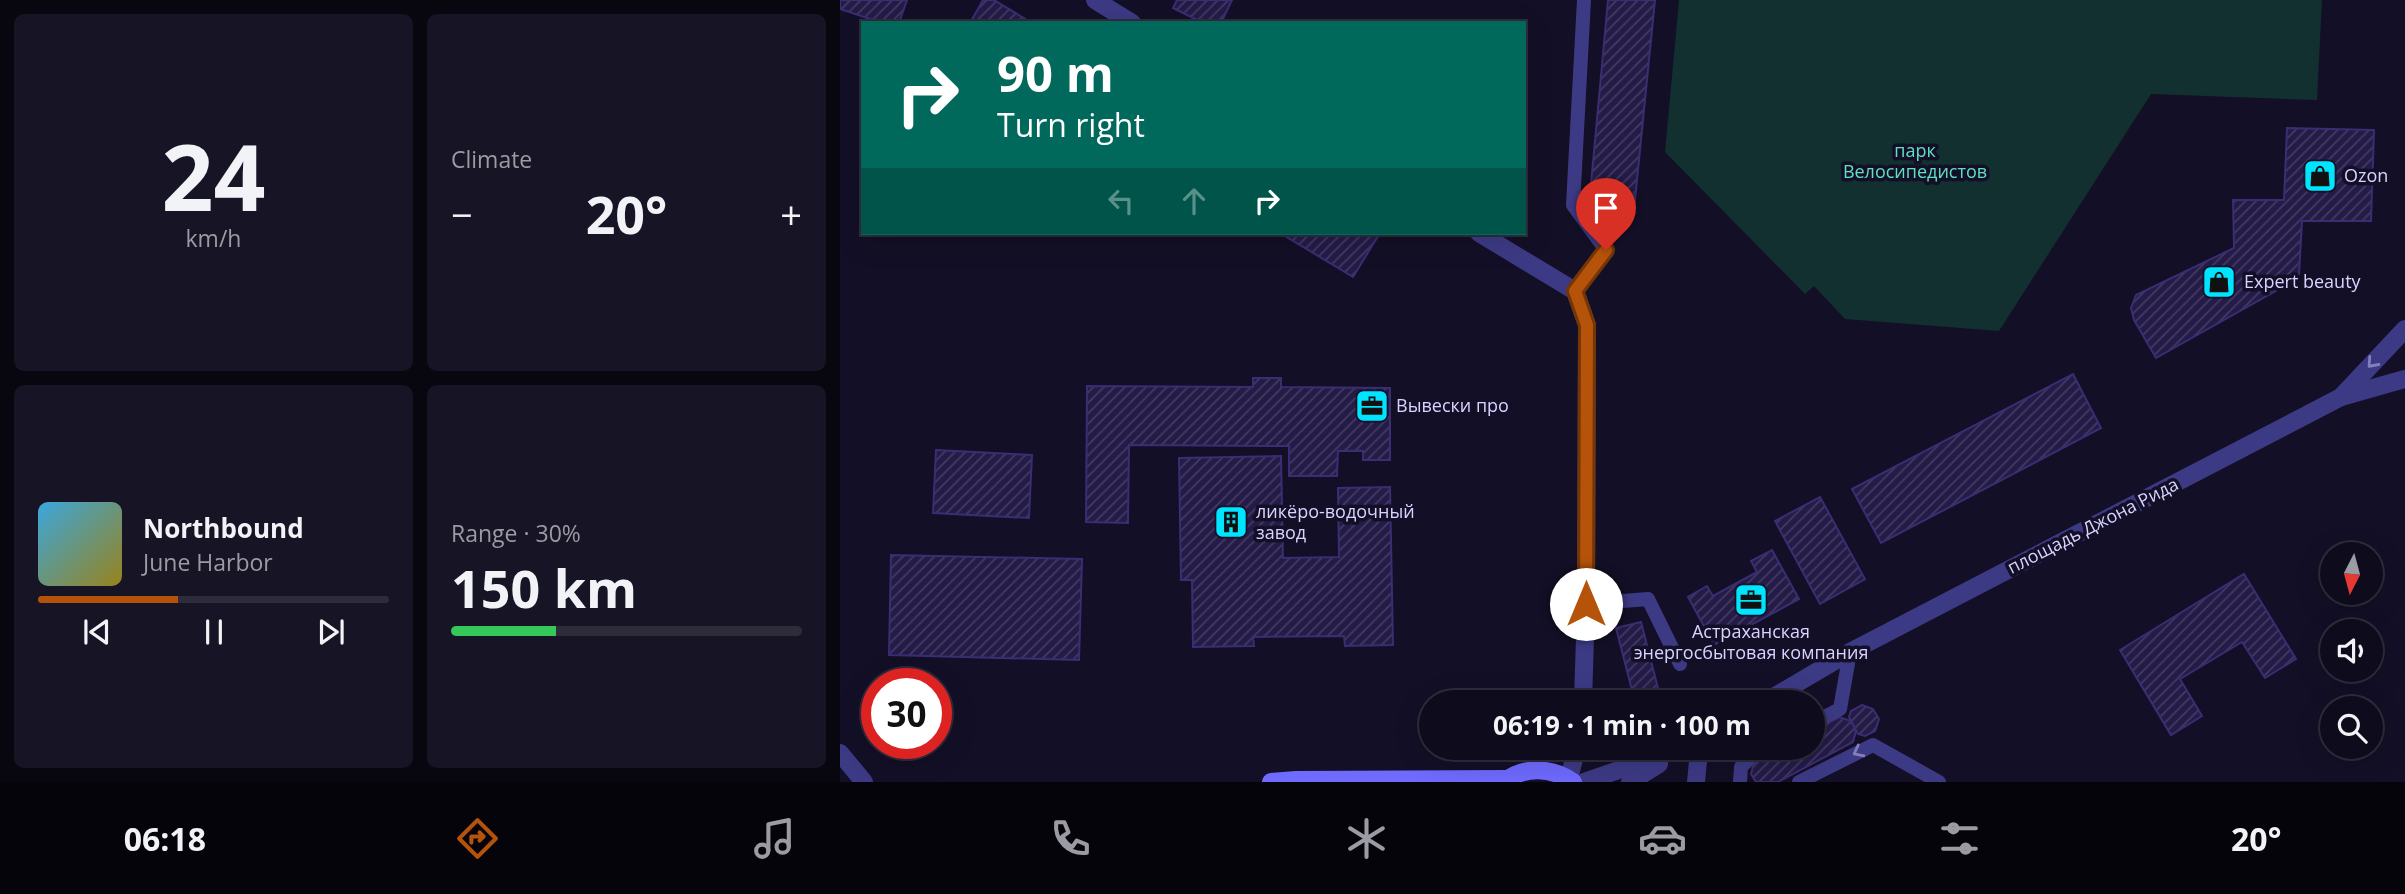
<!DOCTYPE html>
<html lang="en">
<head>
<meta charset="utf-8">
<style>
  :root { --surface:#0e0b1c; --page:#171425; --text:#f1f3f6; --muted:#9b9ba3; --line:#2e2b3b; --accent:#b45309 }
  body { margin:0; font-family:"Open Sans",sans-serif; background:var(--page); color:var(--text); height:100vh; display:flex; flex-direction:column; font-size:26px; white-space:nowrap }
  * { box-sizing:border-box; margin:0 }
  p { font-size:23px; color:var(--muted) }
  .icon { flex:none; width:38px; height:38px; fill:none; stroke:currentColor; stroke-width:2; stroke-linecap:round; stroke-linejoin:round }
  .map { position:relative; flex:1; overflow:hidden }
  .panel { display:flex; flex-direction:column; gap:14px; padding:14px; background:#08060f; width:840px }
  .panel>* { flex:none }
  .top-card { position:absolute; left:21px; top:21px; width:665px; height:214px; border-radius:0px; box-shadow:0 7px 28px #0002,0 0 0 2px var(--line); background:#00695c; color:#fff; overflow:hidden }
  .needle { width:46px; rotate:186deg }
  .buttons { position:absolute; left:1480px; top:542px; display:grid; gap:14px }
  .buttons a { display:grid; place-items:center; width:63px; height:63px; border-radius:50%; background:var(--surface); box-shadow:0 7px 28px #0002,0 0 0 2px var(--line); font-size:35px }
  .speed { position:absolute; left:21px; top:668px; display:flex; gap:14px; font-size:35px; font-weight:700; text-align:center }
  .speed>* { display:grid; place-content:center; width:91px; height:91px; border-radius:50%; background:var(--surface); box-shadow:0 7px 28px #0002,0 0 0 2px var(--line); line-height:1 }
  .speed .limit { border:10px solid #d22; background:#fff; color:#111 }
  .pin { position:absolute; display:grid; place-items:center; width:60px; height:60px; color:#fff; margin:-72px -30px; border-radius:50% 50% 50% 0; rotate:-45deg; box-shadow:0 0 7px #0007 }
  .pin .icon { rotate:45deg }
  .me { position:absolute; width:77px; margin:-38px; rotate:0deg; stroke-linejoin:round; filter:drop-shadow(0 0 5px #0008) }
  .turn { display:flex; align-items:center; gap:24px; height:147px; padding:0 21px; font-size:32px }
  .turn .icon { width:91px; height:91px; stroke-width:2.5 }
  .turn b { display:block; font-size:49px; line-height:60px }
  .lanes { display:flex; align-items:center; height:66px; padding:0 21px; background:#0003; justify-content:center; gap:35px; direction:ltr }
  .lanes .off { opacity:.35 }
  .big { font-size:52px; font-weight:700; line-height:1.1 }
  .panel .card { flex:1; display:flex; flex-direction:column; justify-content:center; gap:10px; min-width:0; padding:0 24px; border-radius:10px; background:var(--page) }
  .panel .dial { align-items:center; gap:0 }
  .dial b { font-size:91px; line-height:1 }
  .song { display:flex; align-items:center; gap:21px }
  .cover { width:84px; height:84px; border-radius:10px; background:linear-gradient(135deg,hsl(200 70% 55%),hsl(50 70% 35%)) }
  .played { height:7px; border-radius:4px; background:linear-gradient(90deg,var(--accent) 40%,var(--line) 40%) }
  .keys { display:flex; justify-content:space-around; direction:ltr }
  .heat { display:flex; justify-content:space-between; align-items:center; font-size:38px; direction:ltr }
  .charge { height:10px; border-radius:5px; background:linear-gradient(90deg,#34c759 30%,var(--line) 0) }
  .panel .tiles { flex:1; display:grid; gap:14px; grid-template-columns:repeat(2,1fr) }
  .trip { position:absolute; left:579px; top:690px; width:406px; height:70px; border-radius:35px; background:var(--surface); box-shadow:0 7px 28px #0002,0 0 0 2px var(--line); font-weight:700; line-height:70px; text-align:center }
  .tab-bar { display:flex; height:112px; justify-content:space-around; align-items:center; background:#06040b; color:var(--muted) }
  .tab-bar .icon { width:49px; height:49px }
  .tab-bar .current { color:var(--accent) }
  .tab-bar b { font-size:32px; color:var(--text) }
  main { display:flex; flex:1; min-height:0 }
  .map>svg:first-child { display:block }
  .green { fill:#12302f }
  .building { fill:url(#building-hatch); stroke:#3b2d73; stroke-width:2 }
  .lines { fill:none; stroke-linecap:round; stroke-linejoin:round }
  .lane { stroke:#3d3a85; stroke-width:14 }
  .street { stroke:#3d3a85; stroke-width:18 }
  .secondary { stroke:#6f6bff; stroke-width:18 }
  .oneway { stroke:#837fbc }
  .route-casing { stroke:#753606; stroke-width:18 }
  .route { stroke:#b45309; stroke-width:12 }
  .labels { text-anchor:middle; stroke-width:7; stroke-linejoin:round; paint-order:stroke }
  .park-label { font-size:18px; fill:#5fe0c0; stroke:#130f26 }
  .poi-label { font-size:18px; fill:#d9d4ff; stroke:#130f26; text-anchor:start }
  .street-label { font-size:18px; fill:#d9d4ff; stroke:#130f26 }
</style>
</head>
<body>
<main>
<section class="panel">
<div class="tiles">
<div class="card dial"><b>24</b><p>km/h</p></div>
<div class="card"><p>Climate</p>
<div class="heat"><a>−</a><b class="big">20°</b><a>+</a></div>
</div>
<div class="card">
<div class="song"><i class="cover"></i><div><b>Northbound</b><p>June Harbor</p></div></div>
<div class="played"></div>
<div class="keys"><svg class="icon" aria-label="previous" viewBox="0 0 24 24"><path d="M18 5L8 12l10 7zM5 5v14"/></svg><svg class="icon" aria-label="pause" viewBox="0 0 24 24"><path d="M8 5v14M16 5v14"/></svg><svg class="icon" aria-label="next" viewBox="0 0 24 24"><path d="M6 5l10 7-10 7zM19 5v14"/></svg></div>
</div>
<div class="card"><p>Range · 30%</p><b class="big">150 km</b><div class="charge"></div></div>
</div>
</section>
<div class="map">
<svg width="1565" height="782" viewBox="0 0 1565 782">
  <defs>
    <pattern id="building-hatch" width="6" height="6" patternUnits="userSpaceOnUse" patternTransform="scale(1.75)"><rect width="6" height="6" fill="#241b47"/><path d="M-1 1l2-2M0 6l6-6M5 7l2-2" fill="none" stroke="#433b63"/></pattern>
  </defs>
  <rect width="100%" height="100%" fill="#130f26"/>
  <polygon class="green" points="839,0 1482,0 1477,100 1311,94 1159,331 1005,319 974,286 965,294 825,152"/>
  <g class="building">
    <polygon points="0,0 67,0 59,23 42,23 0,9"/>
    <polygon points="143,0 154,0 192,23 130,23"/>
    <polygon points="337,0 392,0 381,23 363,23 333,8"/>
    <polygon points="768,0 815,0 794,210 749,206"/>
    <polygon points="1447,128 1534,130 1531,221 1462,221 1459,275 1450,283 1316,358 1294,320 1291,308 1296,295 1394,248 1393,200 1444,200"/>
    <polygon points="440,233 540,233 513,277"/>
    <polygon points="1233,374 1261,428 1041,543 1012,489"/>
    <polygon points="413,378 441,378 441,387 550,388 550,460 523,460 523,451 498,451 497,476 449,476 449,446 289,445 288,523 246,522 247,386 413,387"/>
    <polygon points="96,450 192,455 189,518 93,513"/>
    <polygon points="441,456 443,558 499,557 498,488 550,487 553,645 505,646 504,636 413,637 414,646 353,647 352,580 341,580 339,458"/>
    <polygon points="980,497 1025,579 980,604 935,521"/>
    <polygon points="932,550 959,599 874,645 848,597 867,586 873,596 917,572 911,561"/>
    <polygon points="51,555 242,559 239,660 49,655"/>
    <polygon points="1404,574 1456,659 1425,678 1402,642 1340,679 1362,716 1331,735 1280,650"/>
    <polygon points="801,622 821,700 816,702 795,702 776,628"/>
    <polygon points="1022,705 1033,709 1039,719 1035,731 1025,736 1018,734 1009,717 1011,711"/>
    <polygon points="999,717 1011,721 1016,731 1013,742 938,782 916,782 911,774 914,762 942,747 973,747 973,731"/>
  </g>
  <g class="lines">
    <g class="lane">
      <polyline points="735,291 766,250 733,205 744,0"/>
      <polyline points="746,604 808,599 840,664"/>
      <polyline points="973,723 1000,709 1010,652"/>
      <polyline points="900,782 901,767 913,755 928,747"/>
      <polyline points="959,782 1033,745 1099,782"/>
    </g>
    <g class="street">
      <polyline points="255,0 292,23"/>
      <polyline points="639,233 735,291 747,325 746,604 743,702"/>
      <polyline points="1501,397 1565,379"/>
      <polyline points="925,702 1010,652 1501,397 1565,329"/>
      <polyline points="0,753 24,782"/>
      <polyline points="729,779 737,747"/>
      <polyline points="744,782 845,747"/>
      <polyline points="790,782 819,764"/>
      <polyline points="856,782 858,761 864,747"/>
    </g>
    <g class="secondary">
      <polyline points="431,782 456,780 667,779"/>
      <path d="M 664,782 C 684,766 712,767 733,782"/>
    </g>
  </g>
  <defs><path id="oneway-chevron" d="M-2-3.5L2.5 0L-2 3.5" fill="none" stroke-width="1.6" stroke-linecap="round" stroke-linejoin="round" transform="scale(1.75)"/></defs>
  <g class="oneway">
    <use href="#oneway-chevron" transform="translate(1532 363) rotate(132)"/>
    <use href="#oneway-chevron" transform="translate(1018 752) rotate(153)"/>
  </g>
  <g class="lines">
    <defs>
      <polyline id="route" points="746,604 747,325 735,291 766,250"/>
    </defs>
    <use href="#route" class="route-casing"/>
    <use href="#route" class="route"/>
  </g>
  <defs>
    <symbol id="shop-square" viewBox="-11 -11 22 22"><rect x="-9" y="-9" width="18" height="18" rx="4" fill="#00e5ff" stroke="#130f26"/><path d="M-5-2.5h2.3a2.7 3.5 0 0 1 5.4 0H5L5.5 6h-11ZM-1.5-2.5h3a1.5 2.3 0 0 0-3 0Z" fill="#111"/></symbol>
    <symbol id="office-square" viewBox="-11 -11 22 22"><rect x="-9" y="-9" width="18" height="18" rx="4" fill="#00e5ff" stroke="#130f26"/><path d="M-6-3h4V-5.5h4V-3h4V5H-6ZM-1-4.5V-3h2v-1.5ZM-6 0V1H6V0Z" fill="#111"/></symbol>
    <symbol id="building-square" viewBox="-11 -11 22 22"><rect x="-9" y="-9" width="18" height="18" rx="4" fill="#00e5ff" stroke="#130f26"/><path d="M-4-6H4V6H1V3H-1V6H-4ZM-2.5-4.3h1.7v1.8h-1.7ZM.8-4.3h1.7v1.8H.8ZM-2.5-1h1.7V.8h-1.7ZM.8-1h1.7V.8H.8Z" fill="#111"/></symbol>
  </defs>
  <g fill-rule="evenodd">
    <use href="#shop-square" x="1461" y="157" width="38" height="38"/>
    <use href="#shop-square" x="1360" y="263" width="38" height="38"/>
    <use href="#office-square" x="513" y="387" width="38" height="38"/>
    <use href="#building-square" x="372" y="503" width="38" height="38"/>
    <use href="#office-square" x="892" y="581" width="38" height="38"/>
  </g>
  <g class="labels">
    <g class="park-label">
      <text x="1075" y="157">парк<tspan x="1075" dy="21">Велосипедистов</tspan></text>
    </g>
    <g class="poi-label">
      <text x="1504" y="182">Ozon</text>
      <text x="1404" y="288">Expert beauty</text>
      <text x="556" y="412">Вывески про</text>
      <text x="416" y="518">ликёро-водочный<tspan x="416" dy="21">завод</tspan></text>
      <text x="911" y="638" text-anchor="middle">Астраханская<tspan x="911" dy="21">энергосбытовая компания</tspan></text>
    </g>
    <g class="street-label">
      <text transform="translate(1253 526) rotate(-27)" y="6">площадь Джона Рида</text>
    </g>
  </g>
</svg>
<div class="buttons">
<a><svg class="needle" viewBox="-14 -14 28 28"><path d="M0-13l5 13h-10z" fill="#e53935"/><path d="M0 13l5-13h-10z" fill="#9b9ba3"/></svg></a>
<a><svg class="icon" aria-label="sound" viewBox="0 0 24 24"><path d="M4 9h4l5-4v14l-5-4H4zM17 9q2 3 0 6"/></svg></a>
<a><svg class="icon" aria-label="search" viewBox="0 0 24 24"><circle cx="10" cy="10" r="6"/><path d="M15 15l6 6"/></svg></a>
</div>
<div class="speed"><div class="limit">30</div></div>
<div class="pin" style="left:766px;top:250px;background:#d93025"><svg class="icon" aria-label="arrive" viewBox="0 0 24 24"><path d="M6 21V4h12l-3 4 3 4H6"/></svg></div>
<svg class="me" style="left:746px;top:604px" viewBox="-20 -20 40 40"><circle r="19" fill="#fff"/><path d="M0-13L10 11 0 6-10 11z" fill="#b45309"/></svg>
<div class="trip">06:19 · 1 min · 100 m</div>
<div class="top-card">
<div class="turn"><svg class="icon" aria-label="right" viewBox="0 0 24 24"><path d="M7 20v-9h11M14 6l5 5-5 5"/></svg><div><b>90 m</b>Turn right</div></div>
<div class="lanes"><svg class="icon off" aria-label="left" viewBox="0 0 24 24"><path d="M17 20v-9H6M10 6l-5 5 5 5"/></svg><svg class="icon off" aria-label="ahead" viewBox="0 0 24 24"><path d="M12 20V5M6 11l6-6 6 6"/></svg><svg class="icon" aria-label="right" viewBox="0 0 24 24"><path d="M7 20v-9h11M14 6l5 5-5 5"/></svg></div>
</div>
</div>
</main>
<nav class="tab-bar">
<b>06:18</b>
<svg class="icon current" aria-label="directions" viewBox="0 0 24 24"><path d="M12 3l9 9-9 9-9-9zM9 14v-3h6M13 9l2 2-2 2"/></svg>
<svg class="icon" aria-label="music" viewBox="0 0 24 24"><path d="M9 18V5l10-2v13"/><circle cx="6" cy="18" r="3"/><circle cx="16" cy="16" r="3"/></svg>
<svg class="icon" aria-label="phone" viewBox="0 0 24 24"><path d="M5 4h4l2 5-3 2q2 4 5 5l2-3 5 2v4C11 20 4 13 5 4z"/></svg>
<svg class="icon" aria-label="climate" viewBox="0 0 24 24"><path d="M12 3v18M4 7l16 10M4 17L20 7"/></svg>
<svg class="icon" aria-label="car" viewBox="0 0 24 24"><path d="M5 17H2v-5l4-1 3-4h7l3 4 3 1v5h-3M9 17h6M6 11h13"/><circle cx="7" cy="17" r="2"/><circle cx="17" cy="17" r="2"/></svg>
<svg class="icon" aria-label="filters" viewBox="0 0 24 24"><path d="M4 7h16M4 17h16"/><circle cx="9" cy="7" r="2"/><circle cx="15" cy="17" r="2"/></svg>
<b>20°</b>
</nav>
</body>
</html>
